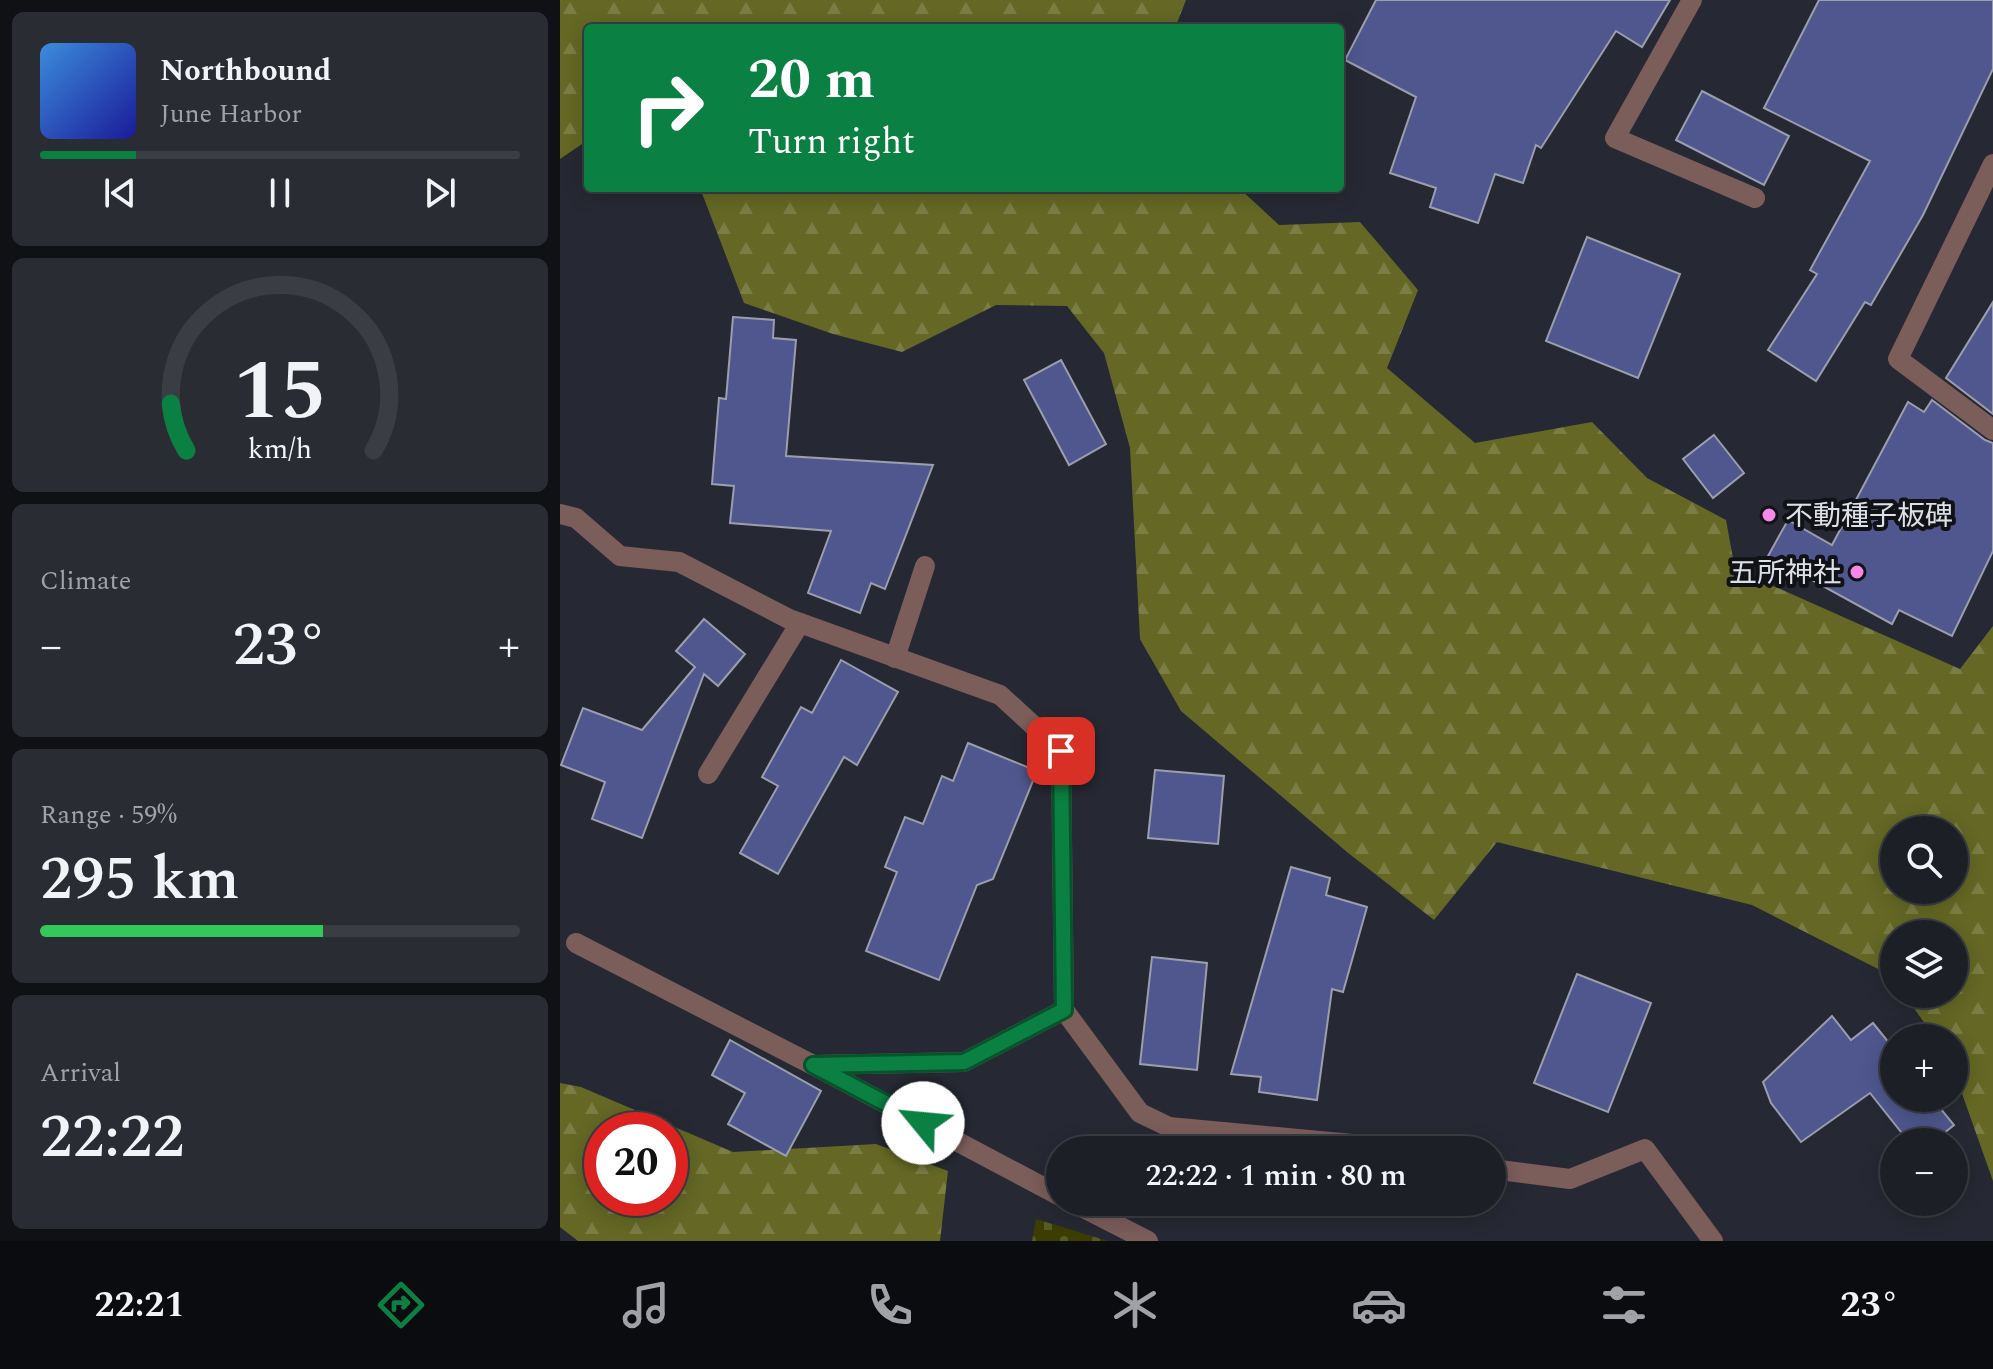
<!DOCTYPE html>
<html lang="en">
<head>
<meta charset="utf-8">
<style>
  :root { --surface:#1c1f26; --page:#292c32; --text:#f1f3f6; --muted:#a0a2a7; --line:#3a3d43; --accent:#0b8043 }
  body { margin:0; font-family:Spectral,"Noto Sans JP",serif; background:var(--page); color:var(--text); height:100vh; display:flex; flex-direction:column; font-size:30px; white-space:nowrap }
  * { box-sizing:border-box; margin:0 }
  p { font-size:26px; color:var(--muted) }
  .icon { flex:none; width:44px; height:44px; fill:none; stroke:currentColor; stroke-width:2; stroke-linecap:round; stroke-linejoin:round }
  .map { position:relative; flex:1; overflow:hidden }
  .sheet { display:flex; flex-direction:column; gap:12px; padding:12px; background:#0f1115; width:560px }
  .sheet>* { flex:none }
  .guide { position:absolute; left:24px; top:24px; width:760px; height:168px; border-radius:8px; box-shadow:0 4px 20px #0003,0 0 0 2px var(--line); background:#0b8043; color:#fff; overflow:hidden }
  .fabs { position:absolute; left:1320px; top:816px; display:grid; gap:16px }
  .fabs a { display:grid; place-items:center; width:88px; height:88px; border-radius:50%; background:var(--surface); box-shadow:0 4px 20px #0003,0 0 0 2px var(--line); font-size:40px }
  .speed { position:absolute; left:24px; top:1112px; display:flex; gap:16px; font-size:40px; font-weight:700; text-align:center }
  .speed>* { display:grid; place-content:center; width:104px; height:104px; border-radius:50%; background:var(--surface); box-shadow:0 4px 20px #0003,0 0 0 2px var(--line); line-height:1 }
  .speed .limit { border:12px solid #d22; background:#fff; color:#111 }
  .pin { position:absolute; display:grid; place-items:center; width:68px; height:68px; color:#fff; margin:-34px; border-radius:16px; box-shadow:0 4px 12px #0006 }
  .me { position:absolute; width:88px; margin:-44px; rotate:298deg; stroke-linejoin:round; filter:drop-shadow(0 0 6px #0008) }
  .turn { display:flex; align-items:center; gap:28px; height:168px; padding:0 32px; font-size:36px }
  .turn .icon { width:104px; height:104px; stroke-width:2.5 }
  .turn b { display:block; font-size:56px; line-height:68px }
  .big { font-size:60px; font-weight:600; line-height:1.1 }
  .sheet .tile { flex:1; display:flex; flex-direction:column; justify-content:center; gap:12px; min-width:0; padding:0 28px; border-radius:12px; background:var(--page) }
  .sheet .dial { align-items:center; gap:0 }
  .dial svg { height:208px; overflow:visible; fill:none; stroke:var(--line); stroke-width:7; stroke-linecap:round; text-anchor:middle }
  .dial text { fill:var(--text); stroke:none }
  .song { display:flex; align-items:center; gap:24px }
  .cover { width:96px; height:96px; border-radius:12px; background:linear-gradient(135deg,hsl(210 70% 55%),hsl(240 70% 35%)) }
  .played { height:8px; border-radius:4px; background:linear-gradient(90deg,var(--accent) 20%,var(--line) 20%) }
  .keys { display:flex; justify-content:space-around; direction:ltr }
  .heat { display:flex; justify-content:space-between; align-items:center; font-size:44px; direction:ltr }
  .charge { height:12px; border-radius:6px; background:linear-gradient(90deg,#34c759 59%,var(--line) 0) }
  .trip { position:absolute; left:486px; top:1136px; width:460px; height:80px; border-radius:40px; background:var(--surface); box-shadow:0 4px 20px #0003,0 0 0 2px var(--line); font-weight:600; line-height:80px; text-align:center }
  .tabs { display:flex; height:128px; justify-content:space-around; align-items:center; background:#0b0c0f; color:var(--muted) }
  .tabs .icon { width:56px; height:56px }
  .tabs .on { color:var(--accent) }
  .tabs b { font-size:36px; color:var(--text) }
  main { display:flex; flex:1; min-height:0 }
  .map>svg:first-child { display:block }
  .forest { fill:url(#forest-firs); fill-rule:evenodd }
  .cemetery { fill:url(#cemetery-stones) }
  .building { fill:#4f578e; stroke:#9b9eac; stroke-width:2 }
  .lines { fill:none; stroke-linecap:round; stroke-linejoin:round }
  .lane { stroke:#7b5d5a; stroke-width:20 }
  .street { stroke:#7b5d5a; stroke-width:20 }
  .route-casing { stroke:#07532c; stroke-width:20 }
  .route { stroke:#0b8043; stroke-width:14 }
  .poi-dot { fill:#f987e9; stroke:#111216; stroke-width:3 }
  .labels { text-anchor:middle; stroke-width:8; stroke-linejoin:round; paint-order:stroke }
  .poi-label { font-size:28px; fill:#dee0e7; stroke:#111216; text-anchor:start }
</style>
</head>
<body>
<main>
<section class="sheet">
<div class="tile">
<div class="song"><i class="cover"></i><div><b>Northbound</b><p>June Harbor</p></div></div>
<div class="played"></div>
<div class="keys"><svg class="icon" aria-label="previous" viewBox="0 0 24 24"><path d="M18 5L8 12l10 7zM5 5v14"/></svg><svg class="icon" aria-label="pause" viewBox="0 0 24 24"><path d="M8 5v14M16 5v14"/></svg><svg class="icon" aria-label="next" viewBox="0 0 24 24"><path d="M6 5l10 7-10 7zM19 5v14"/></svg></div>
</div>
<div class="tile dial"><svg viewBox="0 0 100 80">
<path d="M14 69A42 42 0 1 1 86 69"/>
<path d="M14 69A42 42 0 0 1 8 51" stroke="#0b8043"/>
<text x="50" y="56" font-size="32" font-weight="700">15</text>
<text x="50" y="72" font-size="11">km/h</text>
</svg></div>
<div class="tile"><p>Climate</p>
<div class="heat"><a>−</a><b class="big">23°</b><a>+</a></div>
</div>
<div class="tile"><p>Range · 59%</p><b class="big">295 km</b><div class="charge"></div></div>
<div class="tile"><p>Arrival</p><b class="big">22:22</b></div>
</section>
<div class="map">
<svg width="1433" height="1241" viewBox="0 0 1433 1241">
  <defs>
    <pattern id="forest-firs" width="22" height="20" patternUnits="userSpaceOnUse" patternTransform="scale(2)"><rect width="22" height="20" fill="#646824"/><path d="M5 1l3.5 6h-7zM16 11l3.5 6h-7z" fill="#7a7d44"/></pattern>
    <pattern id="cemetery-stones" width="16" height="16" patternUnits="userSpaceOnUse" patternTransform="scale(2)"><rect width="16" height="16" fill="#3b3d01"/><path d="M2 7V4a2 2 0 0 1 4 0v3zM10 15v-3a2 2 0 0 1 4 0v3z" fill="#575926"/></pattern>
  </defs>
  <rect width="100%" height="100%" fill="#262933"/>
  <g class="forest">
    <polygon points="0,0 626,0 615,28 28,28 28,140 0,159"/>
    <path d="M 140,188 L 679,188 L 719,225 L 800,222 L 858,290 L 827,368 L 915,443 L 1032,422 L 1087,478 L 1166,520 L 1175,569 L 1400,669 L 1433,626 L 1433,1181 L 1394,1071 L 1394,1038 L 1375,1038 L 1344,994 L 1394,994 L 1394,934 L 1334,934 L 1334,981 L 1330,975 L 1192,905 L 937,842 L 874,920 L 787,852 L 621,711 L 580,639 L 570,448 L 544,353 L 507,306 L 436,305 L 342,352 L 273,334 L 184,303 ZM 1334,830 L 1394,830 L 1394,890 L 1334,890 Z"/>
    <path d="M 0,1083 L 21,1087 L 173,1152 L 316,1144 L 388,1171 L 380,1241 L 18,1241 L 0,1227 ZM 42,1130 L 110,1130 L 110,1198 L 42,1198 Z"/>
  </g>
  <polygon class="cemetery" points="476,1219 548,1241 472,1241"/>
  <g class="building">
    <polygon points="816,0 1110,0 1082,47 1056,31 981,148 976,145 963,183 935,174 918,223 870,207 876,188 830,173 856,97 785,60"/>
    <polygon points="1259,0 1433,0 1433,69 1363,215 1311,305 1305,302 1256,381 1208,350 1257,274 1250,270 1310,161 1204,108"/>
    <polygon points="1142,91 1229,136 1204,185 1116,140"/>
    <polygon points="1027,237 1120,274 1078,378 986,341"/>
    <polygon points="1433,302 1433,414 1386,378"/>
    <polygon points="173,317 214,320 213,338 236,340 226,456 373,465 325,589 311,583 300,613 248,593 271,531 170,523 174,486 152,484 159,398 166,399"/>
    <polygon points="501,360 546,444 509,465 464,380"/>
    <polygon points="1372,400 1425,440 1433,443 1433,551 1392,636 1339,610 1332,624 1208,556 1228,520 1272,545 1348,402 1364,412"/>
    <polygon points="1154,435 1184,473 1153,498 1123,459"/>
    <polygon points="144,619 185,654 158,686 144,674 82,838 32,819 45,782 1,765 23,708 82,730 135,667 116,651"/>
    <polygon points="281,660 338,692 297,765 284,757 218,874 180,853 218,786 202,777 241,707 252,713"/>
    <polygon points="408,743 477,771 433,879 417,885 379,980 306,951 337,872 325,867 345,817 363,824 382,776 393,781"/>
    <polygon points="595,770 664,776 658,844 588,838"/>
    <polygon points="731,867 770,878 766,895 807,907 783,992 772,989 757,1100 699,1092 701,1077 671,1074"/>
    <polygon points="592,957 647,963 637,1070 580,1064"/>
    <polygon points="1017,974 1091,1003 1048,1112 974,1083"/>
    <polygon points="1272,1016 1291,1040 1313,1023 1334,1049 1334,1098 1372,1098 1394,1125 1373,1142 1349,1142 1310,1093 1241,1142 1211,1103 1203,1082"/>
    <polygon points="170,1040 261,1091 226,1156 168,1124 185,1093 152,1075"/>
  </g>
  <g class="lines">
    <g class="lane">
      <polyline points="335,658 365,566"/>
      <polyline points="148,774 240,623"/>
      <polyline points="253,1065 500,1196"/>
      <polyline points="512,1202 588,1241"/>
    </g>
    <g class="street">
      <polyline points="1132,0 1055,138 1195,198"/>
      <polyline points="1433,164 1338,359 1433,430"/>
      <polyline points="0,514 16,518 60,556 119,562 229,619 440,695 501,751 504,1010 580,1113 609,1127 813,1146 834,1150"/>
      <polyline points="16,943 253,1065 404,1062 504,1010"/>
      <polyline points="932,1169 1010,1179 1085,1149 1153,1241"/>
    </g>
  </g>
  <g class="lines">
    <defs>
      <polyline id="route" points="363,1123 253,1065 404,1062 504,1010 501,751"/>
    </defs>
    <use href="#route" class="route-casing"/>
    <use href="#route" class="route"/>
  </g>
  <g class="poi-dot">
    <circle cx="1209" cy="515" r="8"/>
    <circle cx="1297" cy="572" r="8"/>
  </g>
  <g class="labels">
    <g class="poi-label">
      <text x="1225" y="525">不動種子板碑</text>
      <text x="1281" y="582" text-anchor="end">五所神社</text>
    </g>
  </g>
</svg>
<div class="fabs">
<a><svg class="icon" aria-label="search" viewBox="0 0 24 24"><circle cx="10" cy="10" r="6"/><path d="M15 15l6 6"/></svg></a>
<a><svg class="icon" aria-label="layers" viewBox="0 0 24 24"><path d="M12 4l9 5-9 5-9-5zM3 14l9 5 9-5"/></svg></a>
<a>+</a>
<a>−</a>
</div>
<div class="speed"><div class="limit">20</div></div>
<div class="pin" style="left:501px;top:751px;background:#d93025"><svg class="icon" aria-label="arrive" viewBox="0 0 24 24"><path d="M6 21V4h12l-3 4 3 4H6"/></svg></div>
<svg class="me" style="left:363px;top:1123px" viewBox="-20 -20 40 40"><circle r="19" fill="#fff"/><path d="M0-13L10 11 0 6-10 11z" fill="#0b8043"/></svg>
<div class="trip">22:22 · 1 min · 80 m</div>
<div class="guide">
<div class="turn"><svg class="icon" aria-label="right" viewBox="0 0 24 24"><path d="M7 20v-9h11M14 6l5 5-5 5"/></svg><div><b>20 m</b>Turn right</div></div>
</div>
</div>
</main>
<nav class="tabs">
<b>22:21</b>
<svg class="icon on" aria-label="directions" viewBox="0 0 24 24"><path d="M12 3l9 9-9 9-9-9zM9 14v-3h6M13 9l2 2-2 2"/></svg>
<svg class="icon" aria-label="music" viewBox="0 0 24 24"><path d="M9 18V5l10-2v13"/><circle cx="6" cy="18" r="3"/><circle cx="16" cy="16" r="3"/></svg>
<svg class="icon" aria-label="phone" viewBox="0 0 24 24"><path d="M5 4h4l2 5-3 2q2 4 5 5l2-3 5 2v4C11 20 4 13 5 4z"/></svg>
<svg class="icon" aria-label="climate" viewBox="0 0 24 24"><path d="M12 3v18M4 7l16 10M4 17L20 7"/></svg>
<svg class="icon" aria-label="car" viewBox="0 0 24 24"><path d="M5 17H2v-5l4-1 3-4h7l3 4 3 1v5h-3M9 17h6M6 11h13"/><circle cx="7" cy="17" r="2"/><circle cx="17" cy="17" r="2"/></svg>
<svg class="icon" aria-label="filters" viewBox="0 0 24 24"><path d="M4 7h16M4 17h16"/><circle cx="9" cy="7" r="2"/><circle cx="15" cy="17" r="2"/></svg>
<b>23°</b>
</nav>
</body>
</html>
